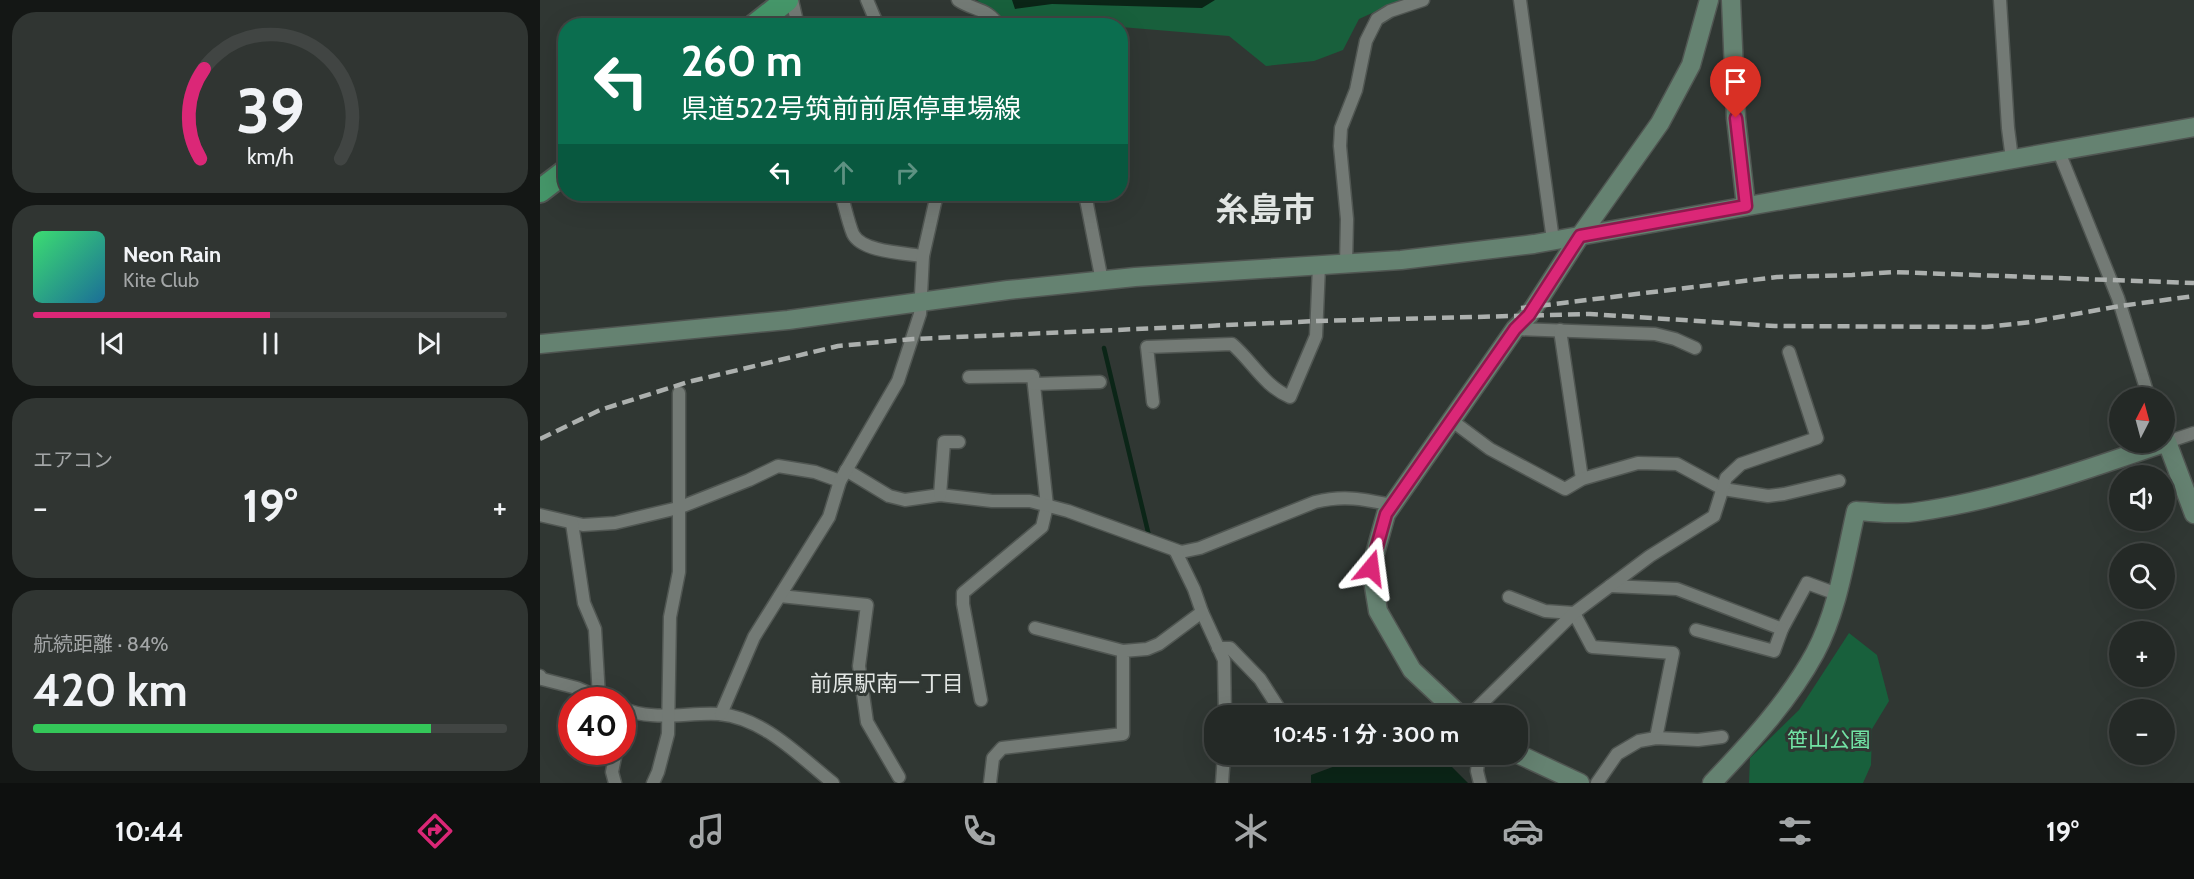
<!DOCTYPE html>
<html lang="ja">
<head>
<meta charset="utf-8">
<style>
  :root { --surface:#242926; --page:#303532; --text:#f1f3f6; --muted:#a3a6a7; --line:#414543; --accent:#db2777 }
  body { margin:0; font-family:Cabin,"Noto Sans JP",sans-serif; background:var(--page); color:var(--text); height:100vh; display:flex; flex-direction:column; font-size:22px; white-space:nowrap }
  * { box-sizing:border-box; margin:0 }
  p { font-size:20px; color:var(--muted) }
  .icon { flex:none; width:33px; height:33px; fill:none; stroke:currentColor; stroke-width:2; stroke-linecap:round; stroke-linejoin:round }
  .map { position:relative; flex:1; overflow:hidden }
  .drawer { display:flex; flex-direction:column; gap:12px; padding:12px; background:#141715; width:540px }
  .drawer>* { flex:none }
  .top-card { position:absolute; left:18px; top:18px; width:570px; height:183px; border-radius:24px; box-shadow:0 6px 24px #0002,0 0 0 2px var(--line); background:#0b6e4f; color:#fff; overflow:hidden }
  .needle { width:39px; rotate:6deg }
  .fabs { position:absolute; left:1569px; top:387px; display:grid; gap:12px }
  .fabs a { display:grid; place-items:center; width:66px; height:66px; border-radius:50%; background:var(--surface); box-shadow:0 6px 24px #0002,0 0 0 2px var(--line); font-size:30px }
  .speed { position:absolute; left:18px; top:687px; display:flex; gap:12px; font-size:30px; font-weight:700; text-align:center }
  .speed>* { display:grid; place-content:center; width:78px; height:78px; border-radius:50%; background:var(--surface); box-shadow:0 6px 24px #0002,0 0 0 2px var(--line); line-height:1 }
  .speed .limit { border:9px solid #d22; background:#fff; color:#111 }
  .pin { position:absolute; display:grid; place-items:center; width:51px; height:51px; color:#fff; margin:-62px -26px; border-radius:50% 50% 50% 0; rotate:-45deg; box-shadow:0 0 6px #0007 }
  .pin .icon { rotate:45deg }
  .me { position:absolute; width:66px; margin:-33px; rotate:16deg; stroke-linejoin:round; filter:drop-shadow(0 0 4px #0008) }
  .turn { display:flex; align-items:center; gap:21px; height:126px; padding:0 24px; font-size:27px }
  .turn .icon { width:78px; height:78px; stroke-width:2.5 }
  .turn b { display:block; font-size:42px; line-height:51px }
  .lanes { display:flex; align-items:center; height:57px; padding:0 24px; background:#0003; justify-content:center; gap:30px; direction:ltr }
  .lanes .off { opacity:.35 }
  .big { font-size:45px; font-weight:700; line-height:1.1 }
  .drawer .card { flex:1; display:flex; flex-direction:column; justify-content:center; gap:9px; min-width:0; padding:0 21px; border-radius:24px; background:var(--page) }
  .drawer .dial { align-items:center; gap:0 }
  .dial svg { height:156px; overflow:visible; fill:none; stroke:var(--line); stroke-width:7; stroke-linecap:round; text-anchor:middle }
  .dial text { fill:var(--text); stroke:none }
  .song { display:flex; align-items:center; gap:18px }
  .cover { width:72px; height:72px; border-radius:9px; background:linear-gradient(135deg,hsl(140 70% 55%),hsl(200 70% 35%)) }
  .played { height:6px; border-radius:3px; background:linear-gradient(90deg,var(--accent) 50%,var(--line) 50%) }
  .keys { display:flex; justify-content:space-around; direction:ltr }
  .heat { display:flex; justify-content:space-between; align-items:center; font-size:33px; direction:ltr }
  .charge { height:9px; border-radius:4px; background:linear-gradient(90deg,#34c759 84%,var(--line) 0) }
  .trip { position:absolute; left:664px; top:705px; width:324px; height:60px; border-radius:24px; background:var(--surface); box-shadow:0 6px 24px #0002,0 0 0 2px var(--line); font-weight:700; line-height:60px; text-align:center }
  .tabs { display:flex; height:96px; justify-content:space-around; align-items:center; background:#0e100f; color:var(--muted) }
  .tabs .icon { width:42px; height:42px }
  .tabs .on { color:var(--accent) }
  .tabs b { font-size:27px; color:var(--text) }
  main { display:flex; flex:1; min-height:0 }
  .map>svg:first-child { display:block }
  .green { fill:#18603c }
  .water { fill:#0b2517 }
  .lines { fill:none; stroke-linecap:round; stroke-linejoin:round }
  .stream { stroke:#0b2517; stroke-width:4.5 }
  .street-casing { stroke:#505652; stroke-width:15 }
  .secondary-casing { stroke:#505652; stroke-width:21 }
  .highway-casing { stroke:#505652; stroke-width:26 }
  .street { stroke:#737a75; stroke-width:12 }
  .secondary { stroke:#658271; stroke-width:18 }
  .highway { stroke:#459669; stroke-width:22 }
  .rail { stroke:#acb0ae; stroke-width:4.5; stroke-dasharray:12 6; stroke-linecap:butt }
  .route-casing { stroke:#8e194d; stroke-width:15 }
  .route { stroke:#db2777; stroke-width:10 }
  .labels { text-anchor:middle; stroke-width:6; stroke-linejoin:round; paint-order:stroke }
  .park-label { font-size:21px; fill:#72e3a4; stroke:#303733 }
  .neighbourhood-label { font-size:22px; fill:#e1e5e3; stroke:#303733 }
  .town-label { font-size:33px; font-weight:bold; fill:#e1e5e3; stroke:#303733 }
</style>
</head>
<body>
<main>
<section class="drawer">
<div class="card dial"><svg viewBox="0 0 100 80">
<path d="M14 69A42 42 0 1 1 86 69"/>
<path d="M14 69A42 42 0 0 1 16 23" stroke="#db2777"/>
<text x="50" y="56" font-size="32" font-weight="700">39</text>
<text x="50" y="72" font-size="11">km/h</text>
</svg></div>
<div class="card">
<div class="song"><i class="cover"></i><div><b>Neon Rain</b><p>Kite Club</p></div></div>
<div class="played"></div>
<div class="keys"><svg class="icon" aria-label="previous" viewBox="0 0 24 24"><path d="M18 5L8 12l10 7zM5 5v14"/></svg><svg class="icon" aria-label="pause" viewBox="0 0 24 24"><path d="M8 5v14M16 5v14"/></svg><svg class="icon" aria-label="next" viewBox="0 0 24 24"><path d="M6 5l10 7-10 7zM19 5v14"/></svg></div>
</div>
<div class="card"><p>エアコン</p>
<div class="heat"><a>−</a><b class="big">19°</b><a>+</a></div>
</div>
<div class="card"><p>航続距離 · 84%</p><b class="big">420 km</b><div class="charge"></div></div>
</section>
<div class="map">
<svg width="1654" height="783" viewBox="0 0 1654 783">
  <rect width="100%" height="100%" fill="#303733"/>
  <g class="green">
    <polygon points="437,0 867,0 843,8 819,19 803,50 774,61 726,66 689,36 497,20 476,25 464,25 463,19"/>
    <polygon points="1309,633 1337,655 1349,701 1332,729 1331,765 1323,783 1209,783 1210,758 1259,710"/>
  </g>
  <g class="water">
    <polygon points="472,0 675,0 662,8 512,4 475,9"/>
    <polygon points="900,755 928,783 771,783 771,775 825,755"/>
  </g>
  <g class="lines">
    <polyline class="stream" points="564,348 609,536"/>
    <defs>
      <g id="street">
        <polyline points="252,0 258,26"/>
        <polyline points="327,0 338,26"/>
        <path d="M 418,0 C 434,11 447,7 459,26"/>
        <polyline points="980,0 1013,240"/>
        <polyline points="1460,0 1468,128 1472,159"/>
        <polyline points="1519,152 1578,298 1609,398"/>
        <path d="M 301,194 C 305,206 308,222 313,234 C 322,252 364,253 383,256"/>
        <polyline points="545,194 562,281"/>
        <polyline points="806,265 807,219 800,146 801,128 816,90 826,41 837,19 850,11 883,0"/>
        <polyline points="975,329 1115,334 1135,339 1155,348"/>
        <polyline points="1020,330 1042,479"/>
        <polyline points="429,377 493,376 507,506 502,527 423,593 423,604 441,700"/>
        <polyline points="494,384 560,382"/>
        <path d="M 613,402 L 607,347 L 692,344 C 712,361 724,386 750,397 L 776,336 L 779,266"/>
        <polyline points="911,420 950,449 1025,489 1042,479 1098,463 1137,464 1183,489 1228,496 1244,494 1299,481"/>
        <polyline points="1625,437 1627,442 1654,433"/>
        <path d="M 306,470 L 349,496 L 365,500 L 400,495 L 452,501 L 490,501 L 528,511 L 641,552 L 660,548 L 775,502 C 804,495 823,499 852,505"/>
        <polyline points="400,495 404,442 419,442"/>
        <polyline points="0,515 43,525 75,523 138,508 209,480 238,466 275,472 300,481"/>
        <polyline points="32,523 44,603 55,629 59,697"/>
        <polyline points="636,552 654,589 662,612 684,660 685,716"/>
        <polyline points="1070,586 1137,589 1242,629 1267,583 1297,594"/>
        <polyline points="240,596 327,605 319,666 327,722 359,777"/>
        <polyline points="969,597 1005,611 1034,613 1052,647 1133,653 1116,738"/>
        <polyline points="495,628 583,651"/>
        <polyline points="1156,630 1234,651 1242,629"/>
        <polyline points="678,648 690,648 720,679 738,707"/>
        <polyline points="0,676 2,679 37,688 65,700"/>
        <path d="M 82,708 C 112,722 148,712 179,714 C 224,718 259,756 293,783"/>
        <polyline points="181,714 214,637 289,517 300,481 358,381 380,314 383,256 397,194"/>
        <polyline points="929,716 1034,613 1110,556 1174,516 1186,478 1201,464 1277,438 1249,352"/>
        <polyline points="939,754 937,771 940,783"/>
        <polyline points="75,783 72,772 76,752"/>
        <polyline points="113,783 118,772 128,734 130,617 139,572 139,393"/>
        <polyline points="450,783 453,758 462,748 583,734 583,651 607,649 619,644 662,612"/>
        <polyline points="682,783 684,754"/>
        <polyline points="1057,783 1077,754 1099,741 1116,738 1158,740 1182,737"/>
      </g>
      <g id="secondary">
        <polyline points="1191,0 1196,118 1206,206"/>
        <polyline points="0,344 248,320 468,290 595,277 861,260 994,244 1654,127"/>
        <polyline points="921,716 872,670 838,611 831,568 846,514 975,329 989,315 1040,236 1120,123 1151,65 1169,0"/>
        <polyline points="978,754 1040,783"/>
        <path d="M 1172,783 C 1209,744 1249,701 1275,653 C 1298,610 1305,559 1316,511 C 1335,512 1357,515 1376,512 C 1461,500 1546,470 1627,442 L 1654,514"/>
      </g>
      <g id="highway">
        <polyline points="214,26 247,0"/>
        <polyline points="0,191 26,171"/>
      </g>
    </defs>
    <use href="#street" class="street-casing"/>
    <use href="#secondary" class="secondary-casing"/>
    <use href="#highway" class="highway-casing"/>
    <use href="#street" class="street"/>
    <use href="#secondary" class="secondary"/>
    <use href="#highway" class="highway"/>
    <g class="rail">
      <polyline points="981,308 1237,277 1312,275 1353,272 1654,283"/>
      <polyline points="0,439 60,410 148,382 298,346 373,339 778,321 1050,314 1235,326 1446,327 1491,322 1580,306 1654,296"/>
    </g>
  </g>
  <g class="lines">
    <defs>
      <polyline id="route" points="831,568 846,514 975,329 989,315 1040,236 1206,206 1196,118"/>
    </defs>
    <use href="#route" class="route-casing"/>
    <use href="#route" class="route"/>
  </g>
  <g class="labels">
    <g class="park-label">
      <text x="1289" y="747">笹山公園</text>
    </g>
    <g class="neighbourhood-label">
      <text x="347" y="691">前原駅南一丁目</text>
    </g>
    <g class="town-label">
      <text x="725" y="221">糸島市</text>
    </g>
  </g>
</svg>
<div class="fabs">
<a><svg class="needle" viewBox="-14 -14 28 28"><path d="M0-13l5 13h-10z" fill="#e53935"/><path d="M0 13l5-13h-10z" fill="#a3a6a7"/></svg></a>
<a><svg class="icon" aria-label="sound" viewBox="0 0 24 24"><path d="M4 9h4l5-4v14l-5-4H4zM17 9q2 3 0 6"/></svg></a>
<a><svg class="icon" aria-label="search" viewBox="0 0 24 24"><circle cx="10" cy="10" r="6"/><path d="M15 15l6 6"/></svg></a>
<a>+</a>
<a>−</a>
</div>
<div class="speed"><div class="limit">40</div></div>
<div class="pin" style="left:1196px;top:118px;background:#d93025"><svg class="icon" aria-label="arrive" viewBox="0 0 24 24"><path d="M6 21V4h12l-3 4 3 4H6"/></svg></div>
<svg class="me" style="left:831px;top:568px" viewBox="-20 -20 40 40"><path d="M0-17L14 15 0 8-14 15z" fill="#db2777" stroke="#fff" stroke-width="4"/></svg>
<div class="trip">10:45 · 1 分 · 300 m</div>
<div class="top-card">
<div class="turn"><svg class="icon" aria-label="left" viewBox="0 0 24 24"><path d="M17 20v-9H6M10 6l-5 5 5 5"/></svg><div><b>260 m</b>県道522号筑前前原停車場線</div></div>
<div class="lanes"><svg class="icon" aria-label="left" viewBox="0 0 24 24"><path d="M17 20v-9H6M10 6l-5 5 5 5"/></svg><svg class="icon off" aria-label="ahead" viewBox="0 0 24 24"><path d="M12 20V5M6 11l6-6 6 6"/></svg><svg class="icon off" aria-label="right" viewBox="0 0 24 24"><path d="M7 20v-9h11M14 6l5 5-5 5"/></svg></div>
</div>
</div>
</main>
<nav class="tabs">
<b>10:44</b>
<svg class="icon on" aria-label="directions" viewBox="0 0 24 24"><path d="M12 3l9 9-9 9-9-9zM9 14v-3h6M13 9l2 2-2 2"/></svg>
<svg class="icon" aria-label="music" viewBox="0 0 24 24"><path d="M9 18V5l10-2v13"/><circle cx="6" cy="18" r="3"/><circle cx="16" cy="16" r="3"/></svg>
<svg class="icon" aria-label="phone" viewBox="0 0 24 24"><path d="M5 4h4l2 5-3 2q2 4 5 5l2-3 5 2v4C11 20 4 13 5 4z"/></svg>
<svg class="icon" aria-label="climate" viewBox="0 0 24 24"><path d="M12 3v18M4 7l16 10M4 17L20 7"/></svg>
<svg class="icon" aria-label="car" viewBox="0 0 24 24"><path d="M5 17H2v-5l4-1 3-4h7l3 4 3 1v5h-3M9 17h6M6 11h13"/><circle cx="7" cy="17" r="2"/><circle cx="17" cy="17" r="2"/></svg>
<svg class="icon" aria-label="filters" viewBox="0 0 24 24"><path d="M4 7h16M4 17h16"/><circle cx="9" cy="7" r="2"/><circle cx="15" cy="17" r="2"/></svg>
<b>19°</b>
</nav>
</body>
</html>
